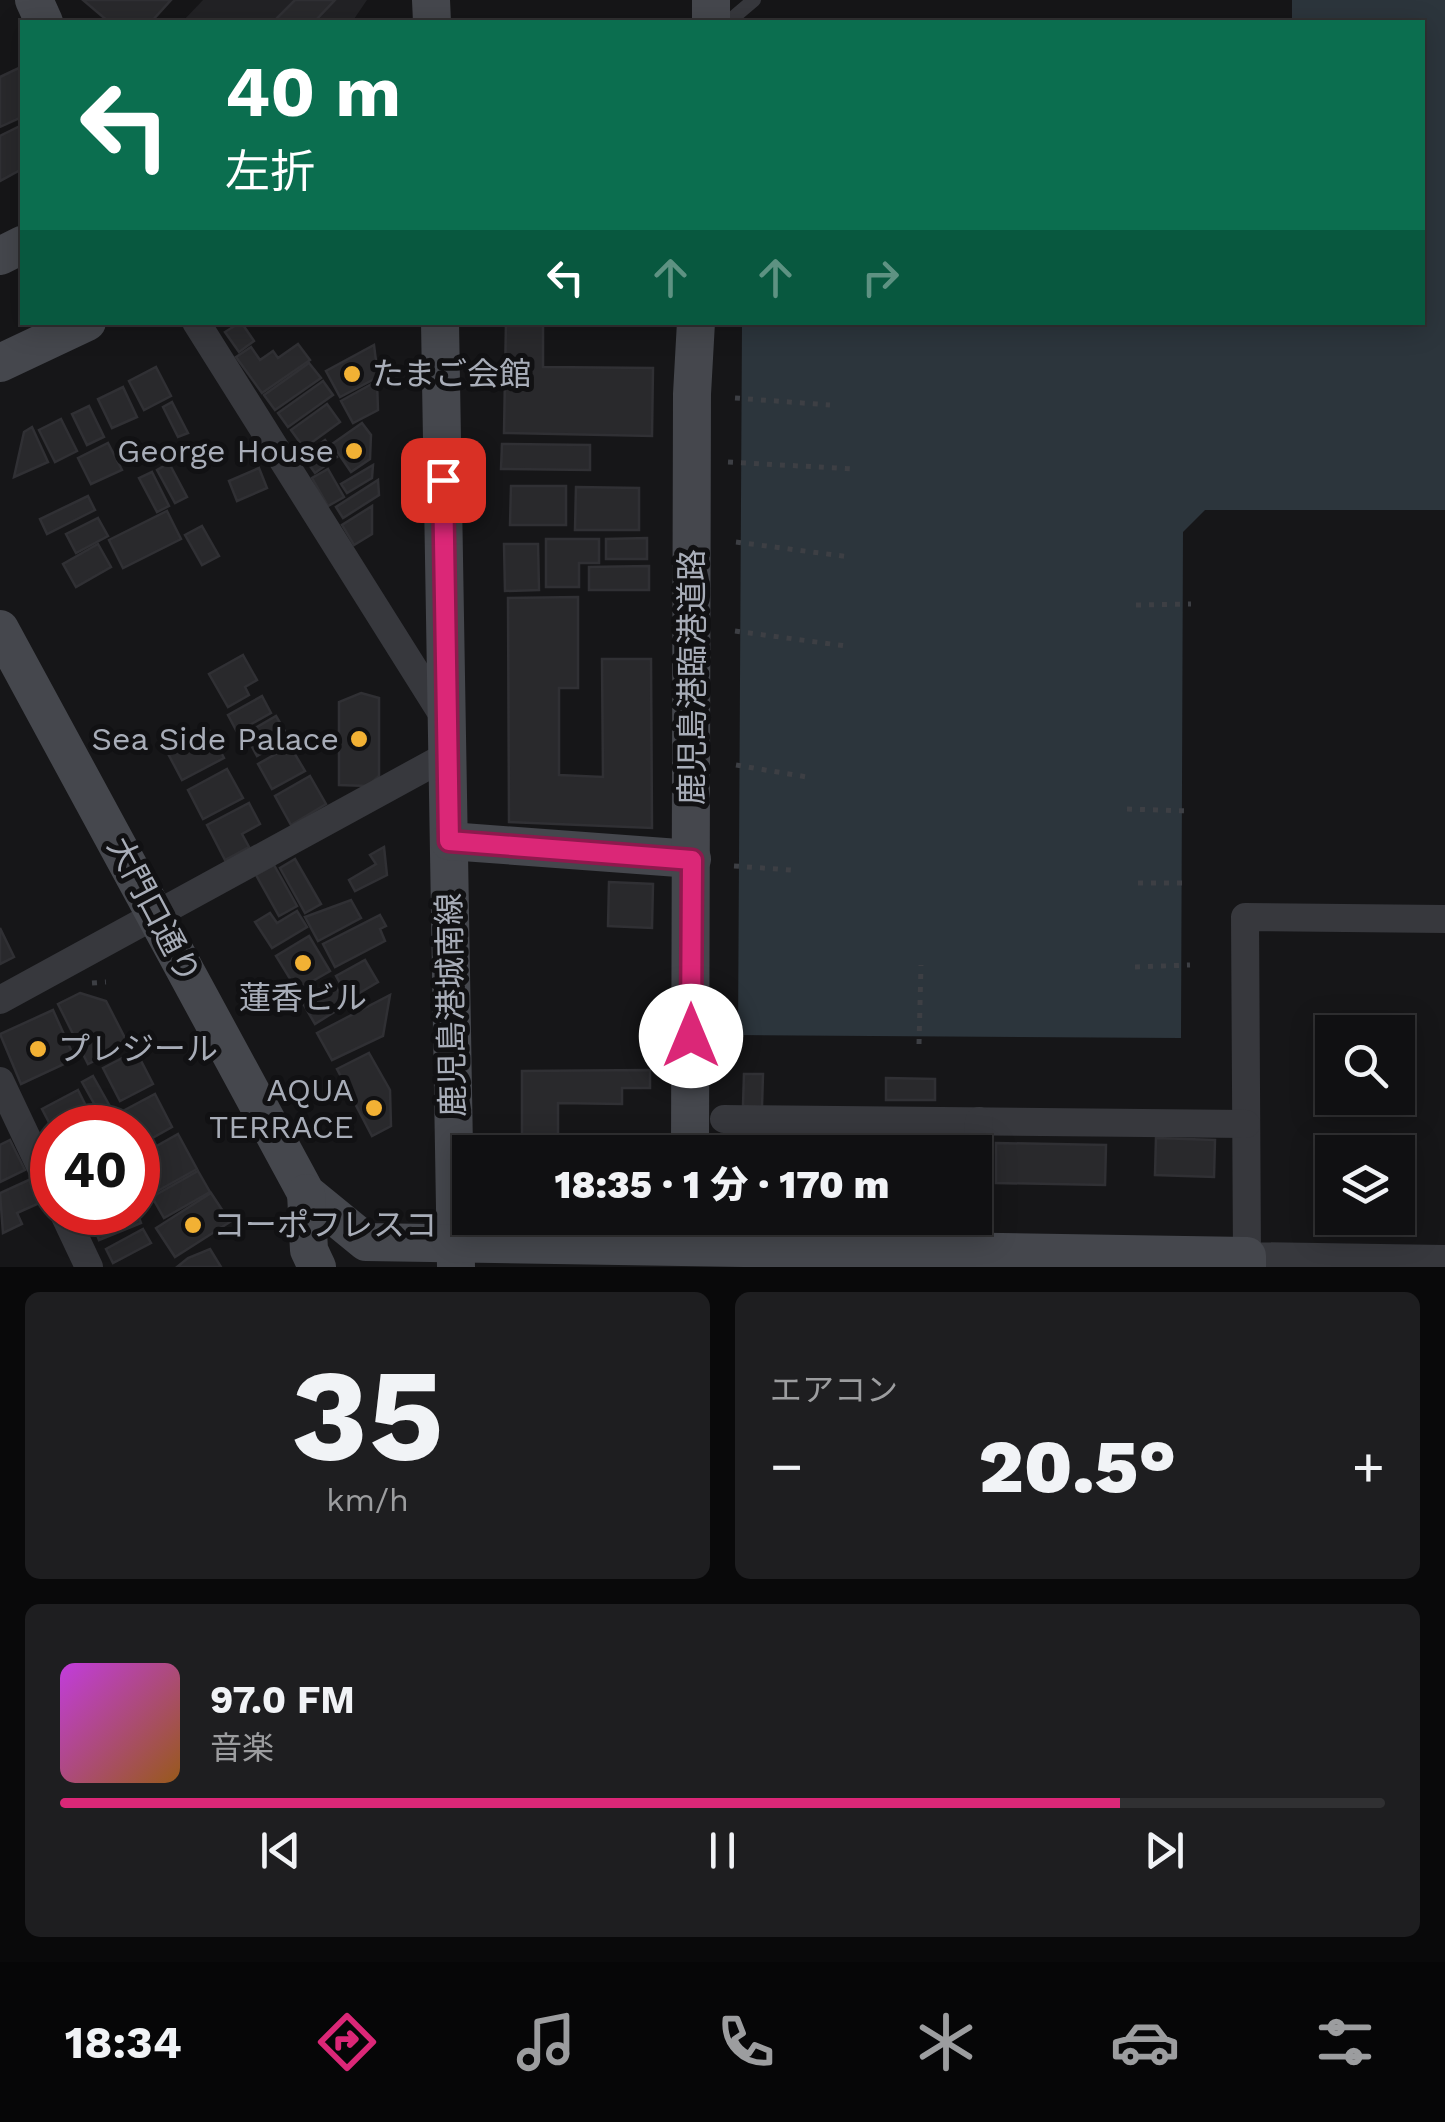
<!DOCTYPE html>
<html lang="ja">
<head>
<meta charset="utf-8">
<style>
  :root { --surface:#101012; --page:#1e1e20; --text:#f1f3f6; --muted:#9c9d9f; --line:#303032; --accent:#db2777 }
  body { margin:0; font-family:"Work Sans","Noto Sans JP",sans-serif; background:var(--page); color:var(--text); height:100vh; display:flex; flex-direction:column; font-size:38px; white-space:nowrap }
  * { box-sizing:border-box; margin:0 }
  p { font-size:32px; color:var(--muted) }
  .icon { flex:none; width:55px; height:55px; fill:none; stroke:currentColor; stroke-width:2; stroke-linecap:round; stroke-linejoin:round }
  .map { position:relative; height:1267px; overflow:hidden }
  .details { display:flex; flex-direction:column; gap:25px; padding:25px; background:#09090a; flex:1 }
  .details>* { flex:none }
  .top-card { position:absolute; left:20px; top:20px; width:1405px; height:305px; border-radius:0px; box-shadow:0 5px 25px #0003,0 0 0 2px var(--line); background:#0b6e4f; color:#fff; overflow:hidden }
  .controls { position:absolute; left:1315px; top:1015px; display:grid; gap:20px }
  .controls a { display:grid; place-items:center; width:100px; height:100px; border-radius:0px; background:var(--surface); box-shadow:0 5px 25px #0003,0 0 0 2px var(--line); font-size:50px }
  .speed { position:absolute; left:30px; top:1105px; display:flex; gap:20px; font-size:50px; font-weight:700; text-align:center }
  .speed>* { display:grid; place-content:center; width:130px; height:130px; border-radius:50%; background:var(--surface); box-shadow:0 5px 25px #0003,0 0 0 2px var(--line); line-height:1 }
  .speed .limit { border:15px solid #d22; background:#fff; color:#111 }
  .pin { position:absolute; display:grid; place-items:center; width:85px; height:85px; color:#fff; margin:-42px; border-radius:20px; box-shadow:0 5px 15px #0006 }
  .me { position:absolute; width:110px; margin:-55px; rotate:0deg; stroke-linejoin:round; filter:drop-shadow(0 0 8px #0008) }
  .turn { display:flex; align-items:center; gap:35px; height:210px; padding:0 40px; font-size:45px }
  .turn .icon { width:130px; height:130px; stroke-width:2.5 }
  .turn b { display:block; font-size:70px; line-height:85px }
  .lanes { display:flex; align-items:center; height:95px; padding:0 40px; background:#0003; justify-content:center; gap:50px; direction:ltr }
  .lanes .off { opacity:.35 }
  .big { font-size:75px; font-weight:800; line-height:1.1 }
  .details .widget { flex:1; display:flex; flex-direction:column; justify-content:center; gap:15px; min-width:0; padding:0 35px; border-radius:15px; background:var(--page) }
  .details .dial { align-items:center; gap:0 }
  .dial b { font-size:130px; line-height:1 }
  .song { display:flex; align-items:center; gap:30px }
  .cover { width:120px; height:120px; border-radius:15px; background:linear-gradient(135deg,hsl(290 70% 55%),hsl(30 70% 35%)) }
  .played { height:10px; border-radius:5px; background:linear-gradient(90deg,var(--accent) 80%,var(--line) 80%) }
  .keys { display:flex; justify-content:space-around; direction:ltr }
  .heat { display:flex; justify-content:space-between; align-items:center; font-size:55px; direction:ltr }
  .details .tiles { flex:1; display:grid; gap:25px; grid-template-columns:1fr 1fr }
  .widget:last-child { grid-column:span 2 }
  .trip { position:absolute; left:452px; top:1135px; width:540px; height:100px; border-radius:0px; background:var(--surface); box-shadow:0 5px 25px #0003,0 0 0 2px var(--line); font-weight:800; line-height:100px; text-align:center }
  .dock { display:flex; height:160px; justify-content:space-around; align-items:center; background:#060607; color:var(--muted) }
  .dock .icon { width:70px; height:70px }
  .dock .on { color:var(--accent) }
  .dock b { font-size:45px; color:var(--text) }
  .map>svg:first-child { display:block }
  .built { fill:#222225 }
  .water { fill:#2c353c }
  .building { fill:#29292c; stroke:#303034; stroke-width:2.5 }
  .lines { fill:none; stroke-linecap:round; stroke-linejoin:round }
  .path { stroke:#3d3f44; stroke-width:5; stroke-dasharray:5 8; stroke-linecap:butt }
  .lane { stroke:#37383d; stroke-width:14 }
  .street { stroke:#37383d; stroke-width:28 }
  .secondary { stroke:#45474d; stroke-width:38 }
  .route-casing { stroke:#8e194d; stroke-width:25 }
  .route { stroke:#db2777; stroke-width:18 }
  .poi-dot { fill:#f2b134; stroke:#111113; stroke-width:4 }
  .labels { text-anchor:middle; stroke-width:10; stroke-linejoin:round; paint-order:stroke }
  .poi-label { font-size:32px; fill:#a8adb8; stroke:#111113; text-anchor:start }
  .street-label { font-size:32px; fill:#a8adb8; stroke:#111113 }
</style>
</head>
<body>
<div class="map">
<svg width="1445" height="1267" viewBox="0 0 1445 1267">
  <rect width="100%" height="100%" fill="#161618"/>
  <polygon class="built" points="203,0 367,0 352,22 182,22"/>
  <polygon class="water" points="1292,0 1445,0 1445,510 1205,510 1183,532 1181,1038 738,1035 742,323 1422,322 1422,22 1292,22"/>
  <g class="building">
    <polygon points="83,0 171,0 151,22 109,22"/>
    <polygon points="295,0 335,0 314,22 273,22"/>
    <polygon points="21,67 22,117 0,127 0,77"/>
    <polygon points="22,125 22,169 0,181 0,136"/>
    <polygon points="241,322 254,341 239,352 225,332"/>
    <polygon points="506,322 543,322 543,367 653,368 652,436 504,433"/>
    <polygon points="298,344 310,360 262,393 236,357 251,347 260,360 273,351 278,358"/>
    <polygon points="374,345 378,377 340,397 326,371"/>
    <polygon points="309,363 321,378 275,410 264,395"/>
    <polygon points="156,367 171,396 144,410 129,381"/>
    <polygon points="323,381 333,395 288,427 278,413"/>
    <polygon points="377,381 378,410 353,423 341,401"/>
    <polygon points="123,387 137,417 112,428 98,399"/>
    <polygon points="172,402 188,433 178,437 163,407"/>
    <polygon points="327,404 340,422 304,448 291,430"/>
    <polygon points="89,406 104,437 87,445 72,414"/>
    <polygon points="61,419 77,451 55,462 39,430"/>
    <polygon points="362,423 371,435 370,459 351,472 332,444"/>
    <polygon points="32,427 48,462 14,477 24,432"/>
    <polygon points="325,440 337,457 315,473 303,456"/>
    <polygon points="108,443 122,470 91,484 78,458"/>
    <polygon points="502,444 590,445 590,470 501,469"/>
    <polygon points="169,463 187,497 175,503 157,470"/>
    <polygon points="373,465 372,478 347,493 341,484"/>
    <polygon points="259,468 267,488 237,501 229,481"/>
    <polygon points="328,469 344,497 328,506 312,478"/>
    <polygon points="152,472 169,506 157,512 139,478"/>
    <polygon points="378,480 379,495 343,518 336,507"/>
    <polygon points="511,486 566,486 566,525 510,525"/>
    <polygon points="576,487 639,488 639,530 575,530"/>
    <polygon points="88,496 95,510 47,534 40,519"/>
    <polygon points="372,506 372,534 354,545 342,525"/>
    <polygon points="167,511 181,539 123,568 109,540"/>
    <polygon points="98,518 108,536 76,553 66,534"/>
    <polygon points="202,526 219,556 202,565 185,535"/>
    <polygon points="647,538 647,559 606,559 606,539"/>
    <polygon points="546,539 599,539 599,563 579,563 579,587 546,587"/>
    <polygon points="98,544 111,567 76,587 63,564"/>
    <polygon points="504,544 538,544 539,590 505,591"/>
    <polygon points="649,566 649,590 589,590 589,567"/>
    <polygon points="578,597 578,688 559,688 559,775 603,777 602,659 651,659 652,828 509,822 508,598"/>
    <polygon points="243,655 257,680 245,687 249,695 228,707 209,674"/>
    <polygon points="361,693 379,698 379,776 368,786 339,785 339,702"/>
    <polygon points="262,696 271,713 237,732 228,715"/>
    <polygon points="276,716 289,738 257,756 245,734"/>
    <polygon points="207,726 224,758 182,780 165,748"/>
    <polygon points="290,746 305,771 272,789 258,764"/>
    <polygon points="227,769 243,798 203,819 188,790"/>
    <polygon points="310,776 326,804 291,825 275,796"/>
    <polygon points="249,803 260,824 242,834 249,847 225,860 207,825"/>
    <polygon points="384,847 387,875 355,891 349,880 376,864 370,855"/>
    <polygon points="295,859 321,904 305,913 280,868"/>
    <polygon points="274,865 297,906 279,916 256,875"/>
    <polygon points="609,882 653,884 652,928 608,926"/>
    <polygon points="351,900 361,918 318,941 305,917"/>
    <polygon points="297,911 307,927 272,948 255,922 270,913 277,923"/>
    <polygon points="380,915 386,926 380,929 385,941 335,967 323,944"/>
    <polygon points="0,928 14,957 0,964"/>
    <polygon points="309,936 330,971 297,990 276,956"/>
    <polygon points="365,960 378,982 349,999 336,976"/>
    <polygon points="332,981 347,1004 315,1024 301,1000"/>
    <polygon points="80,993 106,1001 128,1044 88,1064 58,1004"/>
    <polygon points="390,995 383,1036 332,1060 317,1033"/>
    <polygon points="53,1010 75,1059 21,1084 0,1034"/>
    <polygon points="136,1051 153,1084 120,1101 103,1068"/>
    <polygon points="369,1053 390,1090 391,1126 372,1136 337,1069"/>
    <polygon points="650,1070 650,1088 622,1088 622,1104 558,1103 558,1152 522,1152 522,1071"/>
    <polygon points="744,1074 763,1074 762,1107 743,1106"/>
    <polygon points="93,1076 112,1110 101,1116 82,1082"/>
    <polygon points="886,1078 935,1079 935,1100 886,1100"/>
    <polygon points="78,1090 88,1110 52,1128 42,1109"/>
    <polygon points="155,1094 172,1127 138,1146 138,1128 107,1128 104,1121"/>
    <polygon points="178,1134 197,1169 143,1199 138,1190 139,1156"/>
    <polygon points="742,1136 788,1137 788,1152 742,1152"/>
    <polygon points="1156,1138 1215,1140 1214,1177 1155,1175"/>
    <polygon points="800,1139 864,1141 864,1152 800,1152"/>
    <polygon points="10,1140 25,1170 0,1182 0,1145"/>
    <polygon points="996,1143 1106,1145 1105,1185 996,1183"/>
    <polygon points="198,1171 210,1192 164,1218 152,1197"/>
    <polygon points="31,1179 42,1202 17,1213 22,1224 3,1233 0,1193"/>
    <polygon points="211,1193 230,1222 175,1257 156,1228"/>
    <polygon points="129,1212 137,1212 141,1223 99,1240 94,1227"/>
    <polygon points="143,1229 151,1243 113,1263 106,1249"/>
    <polygon points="210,1249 221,1267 177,1267 188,1258"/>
  </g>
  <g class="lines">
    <g class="path">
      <polyline points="735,398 830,405"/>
      <polyline points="728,462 854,469"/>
      <polyline points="736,542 850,557"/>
      <polyline points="1136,605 1191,604"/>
      <polyline points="735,631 846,646"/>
      <polyline points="736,765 807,777"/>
      <polyline points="1127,809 1190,811"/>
      <polyline points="734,866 791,870"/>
      <polyline points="1138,883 1190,883"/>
      <polyline points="1135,967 1190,965"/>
      <polyline points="92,983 106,982"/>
      <polyline points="919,1044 921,965"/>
    </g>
    <polyline class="lane" points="728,22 754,0"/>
    <g class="street">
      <polyline points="196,322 446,720"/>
      <polyline points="1445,919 1245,917 1247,1256 1445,1259"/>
      <polyline points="0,1000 448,755"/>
      <polyline points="0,1081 52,1191"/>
      <polyline points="724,1119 1246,1124"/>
      <polyline points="63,1212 89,1267"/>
      <polyline points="976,1254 979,1121"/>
    </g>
    <g class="secondary">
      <polyline points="34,0 44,22"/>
      <polyline points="431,0 432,22"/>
      <polyline points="711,22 711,0"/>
      <polyline points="0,256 22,245"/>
      <polyline points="440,322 456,1267"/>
      <polyline points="0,363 87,322"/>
      <polyline points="0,629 306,1193 366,1242 1247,1256 1247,1267"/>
      <polyline points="449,841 692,859"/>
      <polyline points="690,1152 692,394 696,322"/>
      <polyline points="306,1193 309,1250 317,1267"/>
    </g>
  </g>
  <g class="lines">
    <defs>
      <polyline id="route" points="443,480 449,841 692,860 691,1036"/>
    </defs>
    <use href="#route" class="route-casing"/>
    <use href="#route" class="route"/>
  </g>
  <g class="poi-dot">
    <circle cx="352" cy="374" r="10"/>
    <circle cx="354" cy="451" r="10"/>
    <circle cx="359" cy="739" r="10"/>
    <circle cx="303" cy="963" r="10"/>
    <circle cx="38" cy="1049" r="10"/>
    <circle cx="374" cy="1108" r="10"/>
    <circle cx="193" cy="1225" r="10"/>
  </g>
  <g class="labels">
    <g class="poi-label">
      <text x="372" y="385">たまご会館</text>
      <text x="334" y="462" text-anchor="end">George House</text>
      <text x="339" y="750" text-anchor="end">Sea Side Palace</text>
      <text x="303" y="1009" text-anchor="middle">蓮香ビル</text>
      <text x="58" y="1060">プレジール</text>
      <text x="354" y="1101" text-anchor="end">AQUA<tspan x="354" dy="37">TERRACE</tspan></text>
      <text x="213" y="1236">コーポフレスコ</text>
    </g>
    <g class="street-label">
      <text transform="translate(692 677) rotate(-90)" y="11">鹿児島港臨港道路</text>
      <text transform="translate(154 910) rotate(62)" y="11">大門口通り</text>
      <text transform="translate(451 1005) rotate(-91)" y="11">鹿児島港城南線</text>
    </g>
  </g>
</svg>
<div class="controls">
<a><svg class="icon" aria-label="search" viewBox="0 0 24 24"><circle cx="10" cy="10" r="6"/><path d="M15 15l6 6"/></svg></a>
<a><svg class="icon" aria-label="layers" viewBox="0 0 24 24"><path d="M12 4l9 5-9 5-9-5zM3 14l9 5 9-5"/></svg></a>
</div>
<div class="speed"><div class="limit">40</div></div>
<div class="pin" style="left:443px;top:480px;background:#d93025"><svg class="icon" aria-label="arrive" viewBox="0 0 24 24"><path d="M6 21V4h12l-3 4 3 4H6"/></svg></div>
<svg class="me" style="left:691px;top:1036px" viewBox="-20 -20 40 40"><circle r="19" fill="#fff"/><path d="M0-13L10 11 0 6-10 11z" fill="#db2777"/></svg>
<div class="trip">18:35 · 1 分 · 170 m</div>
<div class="top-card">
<div class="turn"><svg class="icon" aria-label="left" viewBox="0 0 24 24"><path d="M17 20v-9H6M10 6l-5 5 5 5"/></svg><div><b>40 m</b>左折</div></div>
<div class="lanes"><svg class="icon" aria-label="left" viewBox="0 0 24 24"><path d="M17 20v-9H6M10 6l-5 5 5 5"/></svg><svg class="icon off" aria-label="ahead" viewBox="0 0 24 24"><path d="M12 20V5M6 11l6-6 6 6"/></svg><svg class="icon off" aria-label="ahead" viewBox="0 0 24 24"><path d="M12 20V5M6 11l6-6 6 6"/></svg><svg class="icon off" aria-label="right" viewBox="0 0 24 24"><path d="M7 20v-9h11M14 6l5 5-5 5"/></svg></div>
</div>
</div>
<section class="details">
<div class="tiles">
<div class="widget dial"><b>35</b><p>km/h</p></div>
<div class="widget"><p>エアコン</p>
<div class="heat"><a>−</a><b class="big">20.5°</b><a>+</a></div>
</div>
<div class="widget">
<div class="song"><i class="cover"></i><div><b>97.0 FM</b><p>音楽</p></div></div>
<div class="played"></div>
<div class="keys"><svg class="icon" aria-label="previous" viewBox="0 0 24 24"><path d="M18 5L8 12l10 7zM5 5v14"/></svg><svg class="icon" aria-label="pause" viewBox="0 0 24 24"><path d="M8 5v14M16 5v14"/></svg><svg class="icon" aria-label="next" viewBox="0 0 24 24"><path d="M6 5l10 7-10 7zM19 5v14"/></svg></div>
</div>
</div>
</section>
<nav class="dock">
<b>18:34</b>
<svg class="icon on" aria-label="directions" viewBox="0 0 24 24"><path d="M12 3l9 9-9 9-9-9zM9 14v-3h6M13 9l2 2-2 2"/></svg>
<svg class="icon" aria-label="music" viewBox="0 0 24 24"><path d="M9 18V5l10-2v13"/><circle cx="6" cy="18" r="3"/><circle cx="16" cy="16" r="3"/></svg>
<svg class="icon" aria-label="phone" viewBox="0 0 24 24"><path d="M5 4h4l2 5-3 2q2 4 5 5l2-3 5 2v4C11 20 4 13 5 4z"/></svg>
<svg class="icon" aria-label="climate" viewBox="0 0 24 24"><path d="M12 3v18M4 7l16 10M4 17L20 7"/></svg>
<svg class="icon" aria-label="car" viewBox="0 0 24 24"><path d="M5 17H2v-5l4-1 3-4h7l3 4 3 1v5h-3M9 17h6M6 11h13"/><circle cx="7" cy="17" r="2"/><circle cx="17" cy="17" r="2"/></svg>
<svg class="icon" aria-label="filters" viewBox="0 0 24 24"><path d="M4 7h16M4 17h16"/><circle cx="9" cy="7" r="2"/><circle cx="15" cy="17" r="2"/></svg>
</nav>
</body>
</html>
